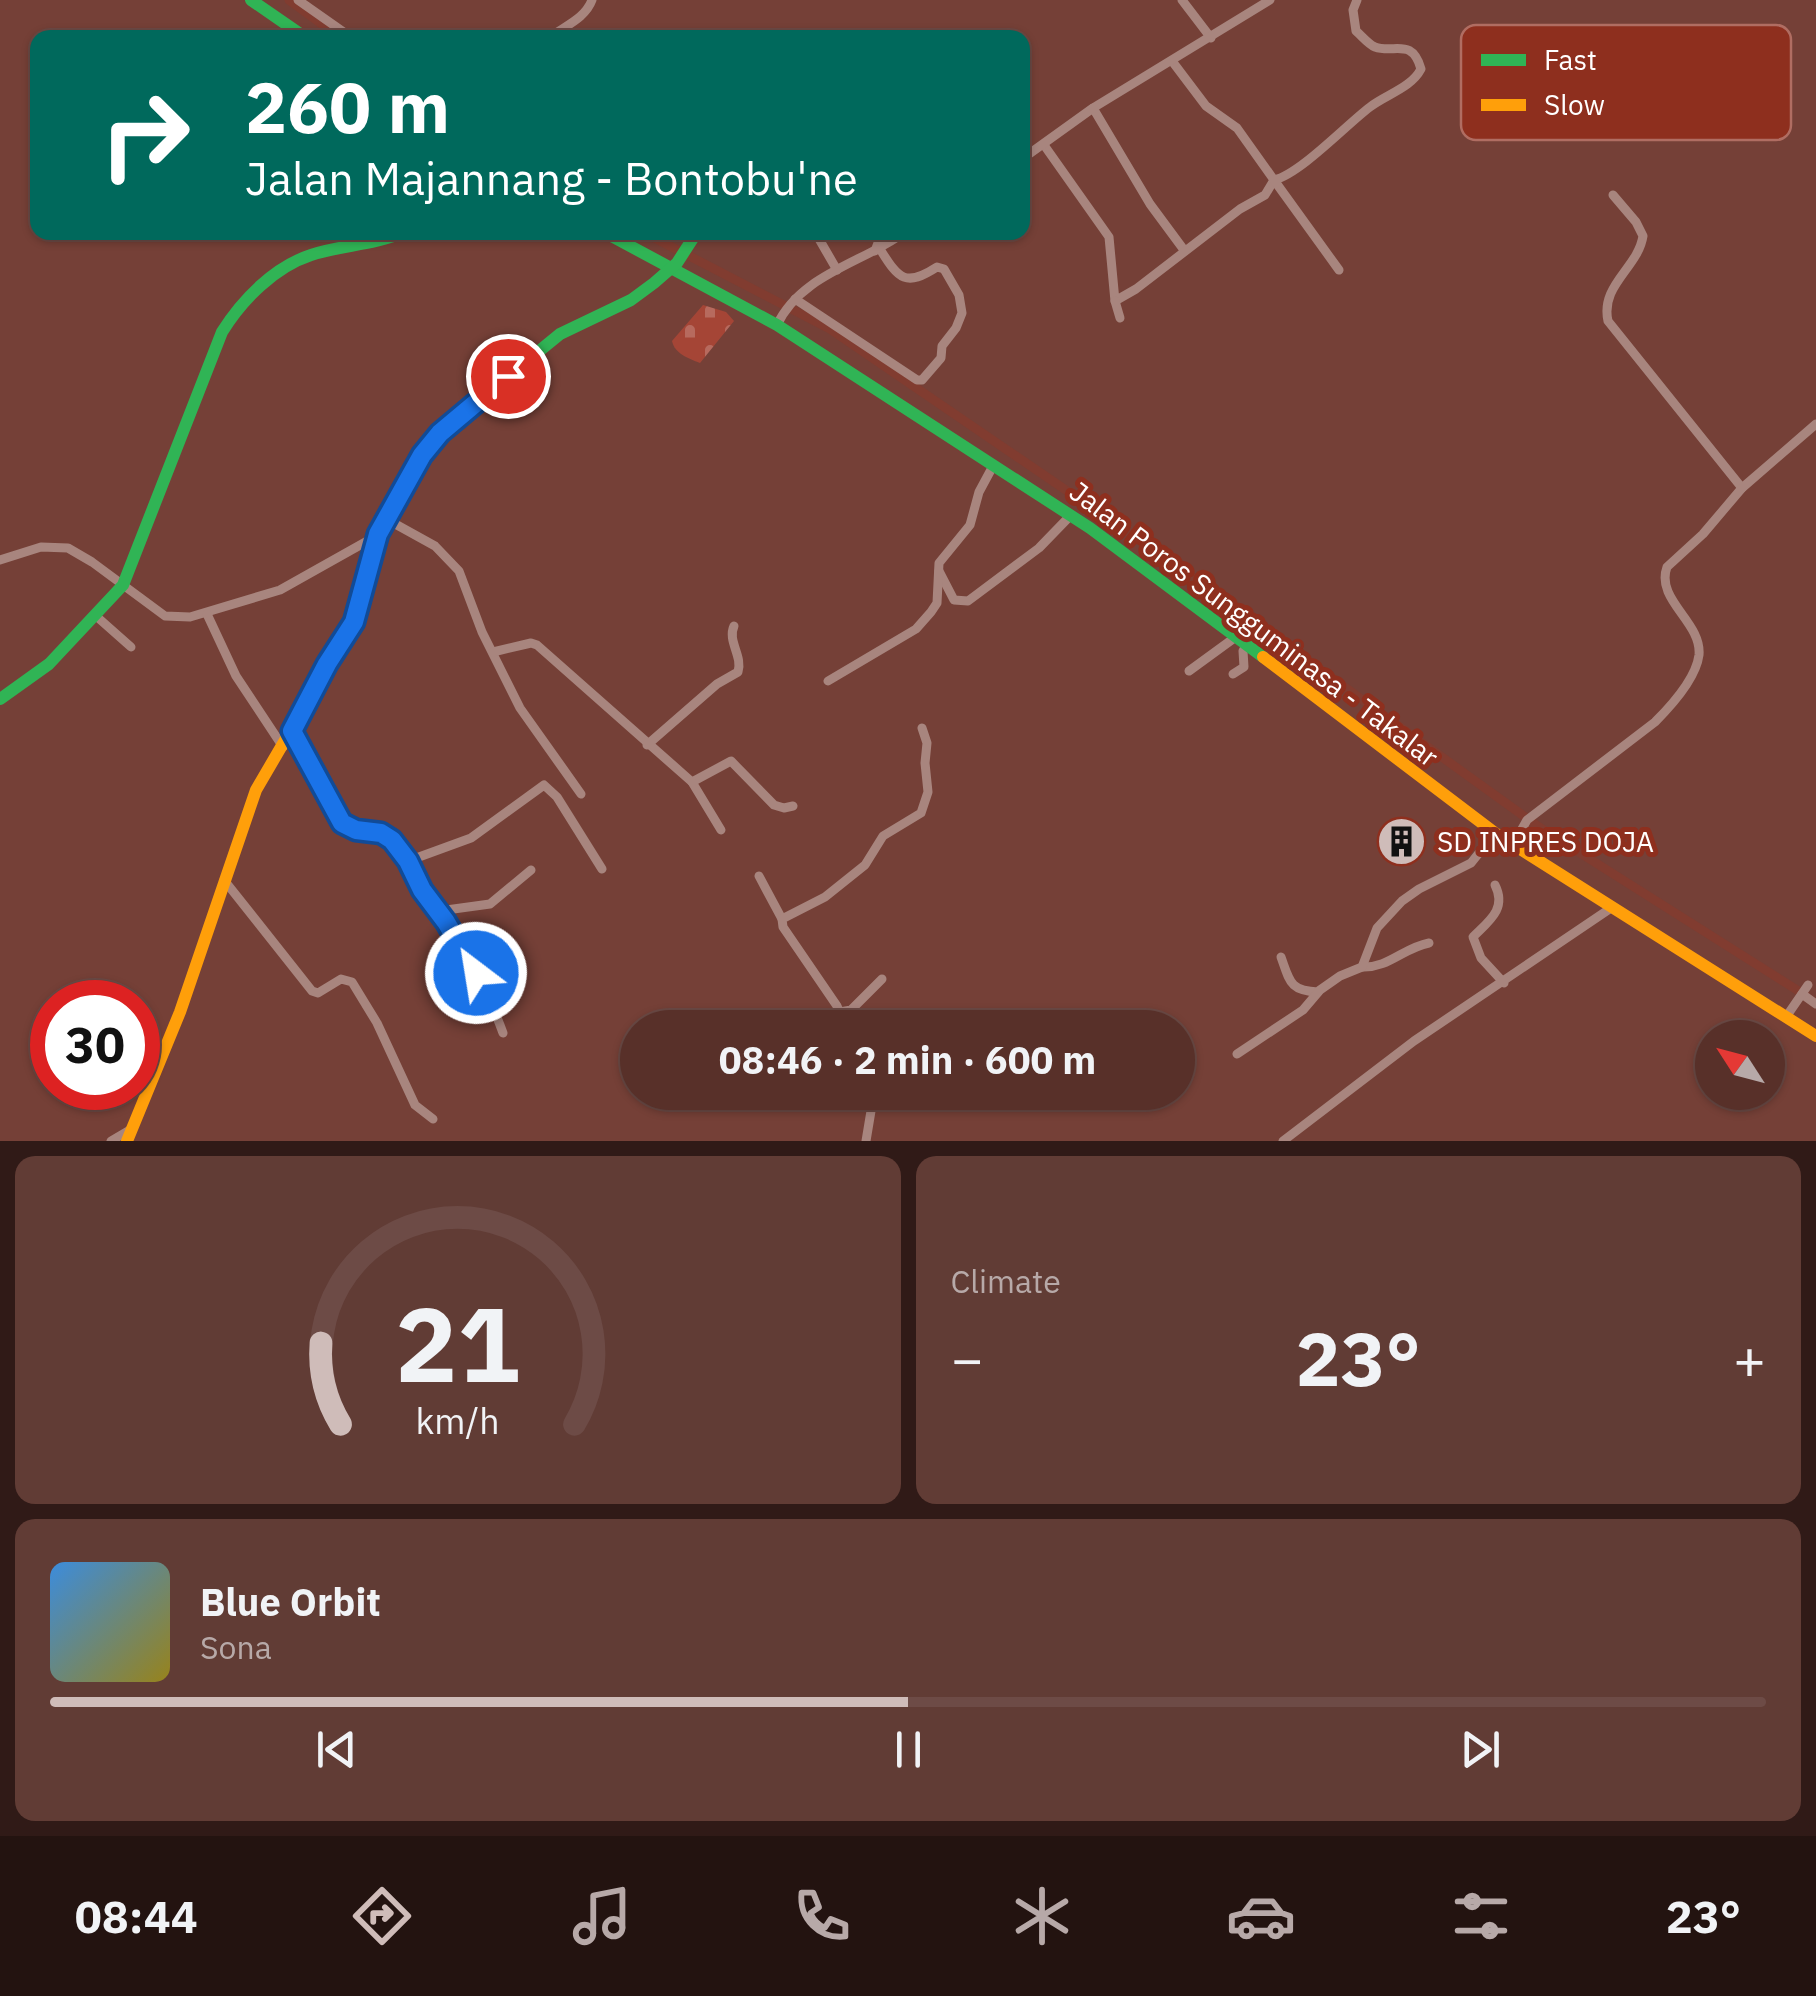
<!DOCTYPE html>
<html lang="en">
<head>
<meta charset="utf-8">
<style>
  :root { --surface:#583029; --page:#613c35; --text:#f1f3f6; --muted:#b7a9a8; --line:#6d4b46; --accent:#cfbcb9 }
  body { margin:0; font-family:"IBM Plex Sans",sans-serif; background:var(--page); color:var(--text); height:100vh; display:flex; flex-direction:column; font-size:38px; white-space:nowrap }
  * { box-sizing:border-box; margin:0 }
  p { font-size:32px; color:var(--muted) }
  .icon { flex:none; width:55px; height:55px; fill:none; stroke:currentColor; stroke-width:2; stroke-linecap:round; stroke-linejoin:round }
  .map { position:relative; height:1141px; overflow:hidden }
  .details { display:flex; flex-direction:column; gap:15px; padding:15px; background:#301a17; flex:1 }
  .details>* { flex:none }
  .banner { position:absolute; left:30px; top:30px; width:1000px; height:210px; border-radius:20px; box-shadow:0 2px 8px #0004,0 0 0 2px var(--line); background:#00695c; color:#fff; overflow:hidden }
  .needle { width:65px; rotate:306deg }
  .buttons { position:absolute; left:1695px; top:1020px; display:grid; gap:20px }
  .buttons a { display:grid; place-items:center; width:90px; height:90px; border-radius:50%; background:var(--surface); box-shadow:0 2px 8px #0004,0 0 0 2px var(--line); font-size:50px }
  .speed { position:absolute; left:30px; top:980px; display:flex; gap:20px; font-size:50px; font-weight:700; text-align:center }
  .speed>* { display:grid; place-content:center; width:130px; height:130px; border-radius:50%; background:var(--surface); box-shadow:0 2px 8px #0004,0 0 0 2px var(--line); line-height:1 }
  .speed .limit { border:15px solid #d22; background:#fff; color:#111 }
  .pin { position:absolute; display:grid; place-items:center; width:85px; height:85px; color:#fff; margin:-42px; border:5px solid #fff; border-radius:50%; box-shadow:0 2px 10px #0007 }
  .me { position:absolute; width:110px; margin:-55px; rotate:329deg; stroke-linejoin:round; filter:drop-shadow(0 0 8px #0008) }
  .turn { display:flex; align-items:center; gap:35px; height:210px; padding:0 50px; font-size:45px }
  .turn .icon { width:130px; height:130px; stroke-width:2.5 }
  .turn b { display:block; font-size:70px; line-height:85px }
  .big { font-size:75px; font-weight:700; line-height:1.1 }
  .details .tile { flex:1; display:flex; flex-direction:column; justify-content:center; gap:15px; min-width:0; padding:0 35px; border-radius:20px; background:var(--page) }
  .details .dial { align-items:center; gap:0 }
  .dial svg { height:260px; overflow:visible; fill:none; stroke:var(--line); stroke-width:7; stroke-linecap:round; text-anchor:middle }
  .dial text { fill:var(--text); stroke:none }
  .song { display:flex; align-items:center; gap:30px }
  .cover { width:120px; height:120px; border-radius:15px; background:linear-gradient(135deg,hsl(210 70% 55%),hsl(50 70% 35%)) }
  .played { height:10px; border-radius:5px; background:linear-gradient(90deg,var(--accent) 50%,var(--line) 50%) }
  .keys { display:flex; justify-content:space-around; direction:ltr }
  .heat { display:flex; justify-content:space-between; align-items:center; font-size:55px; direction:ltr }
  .details .tiles { flex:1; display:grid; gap:15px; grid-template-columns:1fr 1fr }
  .tile:last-child { grid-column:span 2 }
  .trip { position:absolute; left:620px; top:1010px; width:575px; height:100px; border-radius:50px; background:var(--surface); box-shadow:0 2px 8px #0004,0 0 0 2px var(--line); font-weight:700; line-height:100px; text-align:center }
  .dock { display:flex; height:160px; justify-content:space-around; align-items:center; background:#231310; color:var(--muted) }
  .dock .icon { width:70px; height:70px }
  .dock .active { color:var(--accent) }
  .dock b { font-size:45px; color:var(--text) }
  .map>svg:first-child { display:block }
  .cemetery { fill:url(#cemetery-stones) }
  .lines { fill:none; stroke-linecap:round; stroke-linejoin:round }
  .canal { stroke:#813c30; stroke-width:9 }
  .street { stroke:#a8857e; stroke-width:9 }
  .fast { stroke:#30b455; stroke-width:12 }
  .slow { stroke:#ff9f0a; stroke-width:12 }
  .route-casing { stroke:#114b97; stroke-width:25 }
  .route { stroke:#1a73e8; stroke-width:18 }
  .labels { text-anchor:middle; stroke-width:10; stroke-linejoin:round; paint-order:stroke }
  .street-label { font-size:28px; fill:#fff; stroke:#8e2f1e }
  .poi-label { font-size:28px; fill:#fff; stroke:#8e2f1e; text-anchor:start }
  .key { fill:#8e2f1e; stroke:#b06d62; stroke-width:2.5 }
  .key-label { font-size:28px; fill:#fff }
</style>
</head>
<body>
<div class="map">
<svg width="1816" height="1141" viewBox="0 0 1816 1141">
  <defs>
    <pattern id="cemetery-stones" width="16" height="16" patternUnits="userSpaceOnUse" patternTransform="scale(2.5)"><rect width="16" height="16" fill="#a54536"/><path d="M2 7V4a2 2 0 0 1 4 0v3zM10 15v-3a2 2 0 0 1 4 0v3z" fill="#b76a5e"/></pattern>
  </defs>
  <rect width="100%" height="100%" fill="#754037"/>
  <path class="cemetery" d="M 703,305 L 726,312 L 734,321 L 700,363 C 688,358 675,354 672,341 Z"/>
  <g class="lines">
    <g class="canal">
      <polyline points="289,0 341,38"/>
      <polyline points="643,232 830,329 1174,564 1539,827 1805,995"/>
    </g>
    <g class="street">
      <polyline points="298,0 352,38"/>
      <polyline points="1182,0 1211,38"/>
      <path d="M 549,38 C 564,26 585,19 592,0"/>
      <polyline points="1093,108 1150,204 1184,250"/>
      <polyline points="1044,145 1109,237 1115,301 1136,289 1240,209 1265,195 1274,180 1237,128 1206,106 1172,61"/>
      <polyline points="1022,159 1093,108 1270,0"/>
      <path d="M 1613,195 L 1636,222 L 1643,236 C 1638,268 1600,285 1608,321 L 1742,488"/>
      <polyline points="815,232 837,270"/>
      <polyline points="981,232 992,232"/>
      <polyline points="875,251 882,232"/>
      <path d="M 1339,270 L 1274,180 C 1300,174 1346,125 1370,107 C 1387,94 1411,88 1421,69 C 1412,37 1394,54 1375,47 C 1368,44 1362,36 1356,31 L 1353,10 L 1357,0"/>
      <path d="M 795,299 L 917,380 L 922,380 L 941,358 L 942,346 L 956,328 L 962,313 L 959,295 L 944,269 L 937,267 C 906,287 899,280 880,249"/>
      <polyline points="1115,301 1120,318"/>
      <path d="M 777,325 C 801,274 863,263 905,232"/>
      <polyline points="388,520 435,546 459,571 482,632 520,708 581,794"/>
      <polyline points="0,560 41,547 68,548 92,562 165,616 190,617 280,590 378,535"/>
      <polyline points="939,571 954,600 968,601 1039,548 1070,516"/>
      <polyline points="207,614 236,676 283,747"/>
      <polyline points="96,616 131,647"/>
      <polyline points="493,652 531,643 537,645 692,782 731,761 774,805 784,808 793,806"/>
      <polyline points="1189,671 1237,636"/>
      <polyline points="1233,674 1244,667 1243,651 1247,644"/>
      <polyline points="828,681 916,629 931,612 937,603 939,563 970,525 979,492 993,466"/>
      <path d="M 292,731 L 343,823 C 358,834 378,827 392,840 C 408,855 412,875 424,893 C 454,939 484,980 503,1033"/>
      <path d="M 647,745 L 717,684 L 738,672 C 743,656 727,641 734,626"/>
      <polyline points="692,782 721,830"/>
      <path d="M 1513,845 L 1527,820 L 1655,722 C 1671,706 1696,678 1699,655 C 1702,622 1655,600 1667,567 L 1703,534 L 1742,488 L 1816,424"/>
      <polyline points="408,861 471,838 544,785 557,797 602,869"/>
      <polyline points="759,876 782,919"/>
      <polyline points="224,880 312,991 318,993 341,979 352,982 377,1023 415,1105 433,1119"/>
      <path d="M 1495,885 C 1507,909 1489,921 1473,937 L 1481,958 L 1504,983"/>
      <polyline points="439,911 490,904 531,870"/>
      <path d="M 1281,957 C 1290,982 1290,991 1318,992"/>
      <path d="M 1362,967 C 1389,968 1403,948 1429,943"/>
      <polyline points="1802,994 1816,1004"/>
      <polyline points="840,1012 851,1010 882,979"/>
      <polyline points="1786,1017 1808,985"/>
      <polyline points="847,1028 837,1006 783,927 782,919 825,897 865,865 883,836 921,813 928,792 925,763 927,743 922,728"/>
      <polyline points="1237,1054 1303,1010 1320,990 1340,976 1362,967 1377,928 1402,901 1419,889 1471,863 1495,833"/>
      <polyline points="111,1141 133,1128"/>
      <polyline points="866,1141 871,1111 870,1092"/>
      <polyline points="1283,1141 1414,1041 1611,908"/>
    </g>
    <g class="fast">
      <polyline points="251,0 306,38"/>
      <polyline points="604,232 777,325 1090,528 1263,657"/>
      <polyline points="391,512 423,455 451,423 560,334 631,300 654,283 677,263 697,232"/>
      <path d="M 0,699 L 49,664 L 123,585 L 222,332 C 242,300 274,267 311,255 C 342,245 374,245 404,232"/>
    </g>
    <g class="slow">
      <polyline points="1263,657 1495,833 1816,1036"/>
      <polyline points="127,1141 180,1012 256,790 354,622 378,535 391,512"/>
    </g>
  </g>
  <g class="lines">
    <defs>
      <polyline id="route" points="476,973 446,922 422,890 408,861 392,840 381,833 356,830 342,823 292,731 327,664 354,622 378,534 422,455 440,433 508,376"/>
    </defs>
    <use href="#route" class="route-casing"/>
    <use href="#route" class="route"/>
  </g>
  <defs>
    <symbol id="building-disc" viewBox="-11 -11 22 22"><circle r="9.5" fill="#cfbcb9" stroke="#8e2f1e"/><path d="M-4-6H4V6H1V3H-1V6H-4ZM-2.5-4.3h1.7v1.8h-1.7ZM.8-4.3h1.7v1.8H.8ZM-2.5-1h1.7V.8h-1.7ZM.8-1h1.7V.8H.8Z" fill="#111"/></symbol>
  </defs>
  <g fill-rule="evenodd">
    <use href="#building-disc" x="1374" y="814" width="55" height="55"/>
  </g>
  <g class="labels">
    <g class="street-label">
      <text transform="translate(1254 624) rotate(37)" y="10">Jalan Poros Sungguminasa - Takalar</text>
    </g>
    <g class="poi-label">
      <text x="1437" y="852">SD INPRES DOJA</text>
    </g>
  </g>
  <rect x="1461" y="25" width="330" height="115" rx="15" class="key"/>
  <rect x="1481" y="54" width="45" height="12" fill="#30b455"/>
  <rect x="1481" y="99" width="45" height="12" fill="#ff9f0a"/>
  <g class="key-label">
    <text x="1544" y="70">Fast</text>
    <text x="1544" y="115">Slow</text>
  </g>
</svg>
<div class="buttons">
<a><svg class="needle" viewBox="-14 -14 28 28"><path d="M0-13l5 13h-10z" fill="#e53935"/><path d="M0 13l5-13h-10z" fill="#b7a9a8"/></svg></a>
</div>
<div class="speed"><div class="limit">30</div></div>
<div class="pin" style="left:508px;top:376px;background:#d93025"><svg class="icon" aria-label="arrive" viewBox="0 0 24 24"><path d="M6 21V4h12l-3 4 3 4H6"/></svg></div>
<svg class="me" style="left:476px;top:973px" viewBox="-20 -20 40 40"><circle r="17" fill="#1a73e8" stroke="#fff" stroke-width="3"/><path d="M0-11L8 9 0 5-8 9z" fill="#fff"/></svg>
<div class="trip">08:46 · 2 min · 600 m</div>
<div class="banner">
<div class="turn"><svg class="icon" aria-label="right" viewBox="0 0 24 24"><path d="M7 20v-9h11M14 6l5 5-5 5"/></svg><div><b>260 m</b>Jalan Majannang - Bontobu'ne</div></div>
</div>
</div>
<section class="details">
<div class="tiles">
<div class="tile dial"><svg viewBox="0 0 100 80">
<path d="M14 69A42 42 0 1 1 86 69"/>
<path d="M14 69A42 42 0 0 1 8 44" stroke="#cfbcb9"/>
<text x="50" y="56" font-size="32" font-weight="700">21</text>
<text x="50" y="72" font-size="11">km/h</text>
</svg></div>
<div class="tile"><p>Climate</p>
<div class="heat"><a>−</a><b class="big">23°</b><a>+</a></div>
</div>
<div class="tile">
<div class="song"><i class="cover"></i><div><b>Blue Orbit</b><p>Sona</p></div></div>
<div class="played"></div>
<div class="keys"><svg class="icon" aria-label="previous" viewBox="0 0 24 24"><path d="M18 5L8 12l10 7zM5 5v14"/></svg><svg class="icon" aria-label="pause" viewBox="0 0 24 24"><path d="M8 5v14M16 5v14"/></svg><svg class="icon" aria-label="next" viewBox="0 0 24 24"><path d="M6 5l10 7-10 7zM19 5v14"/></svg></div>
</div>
</div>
</section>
<nav class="dock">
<b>08:44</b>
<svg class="icon active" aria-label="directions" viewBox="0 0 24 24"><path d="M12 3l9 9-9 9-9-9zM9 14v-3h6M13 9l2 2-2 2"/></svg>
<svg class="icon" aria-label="music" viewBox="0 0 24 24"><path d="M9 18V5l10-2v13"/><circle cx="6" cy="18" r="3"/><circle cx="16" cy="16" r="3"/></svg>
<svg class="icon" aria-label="phone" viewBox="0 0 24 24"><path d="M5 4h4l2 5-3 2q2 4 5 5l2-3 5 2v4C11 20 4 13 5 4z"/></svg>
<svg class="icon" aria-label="climate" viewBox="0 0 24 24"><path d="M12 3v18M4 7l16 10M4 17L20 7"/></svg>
<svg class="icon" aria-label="car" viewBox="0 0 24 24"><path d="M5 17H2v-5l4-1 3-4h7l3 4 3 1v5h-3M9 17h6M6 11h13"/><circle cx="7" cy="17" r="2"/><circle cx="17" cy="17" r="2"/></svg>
<svg class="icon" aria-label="filters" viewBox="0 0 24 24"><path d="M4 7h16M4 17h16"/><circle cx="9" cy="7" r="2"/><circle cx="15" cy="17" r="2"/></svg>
<b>23°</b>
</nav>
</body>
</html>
